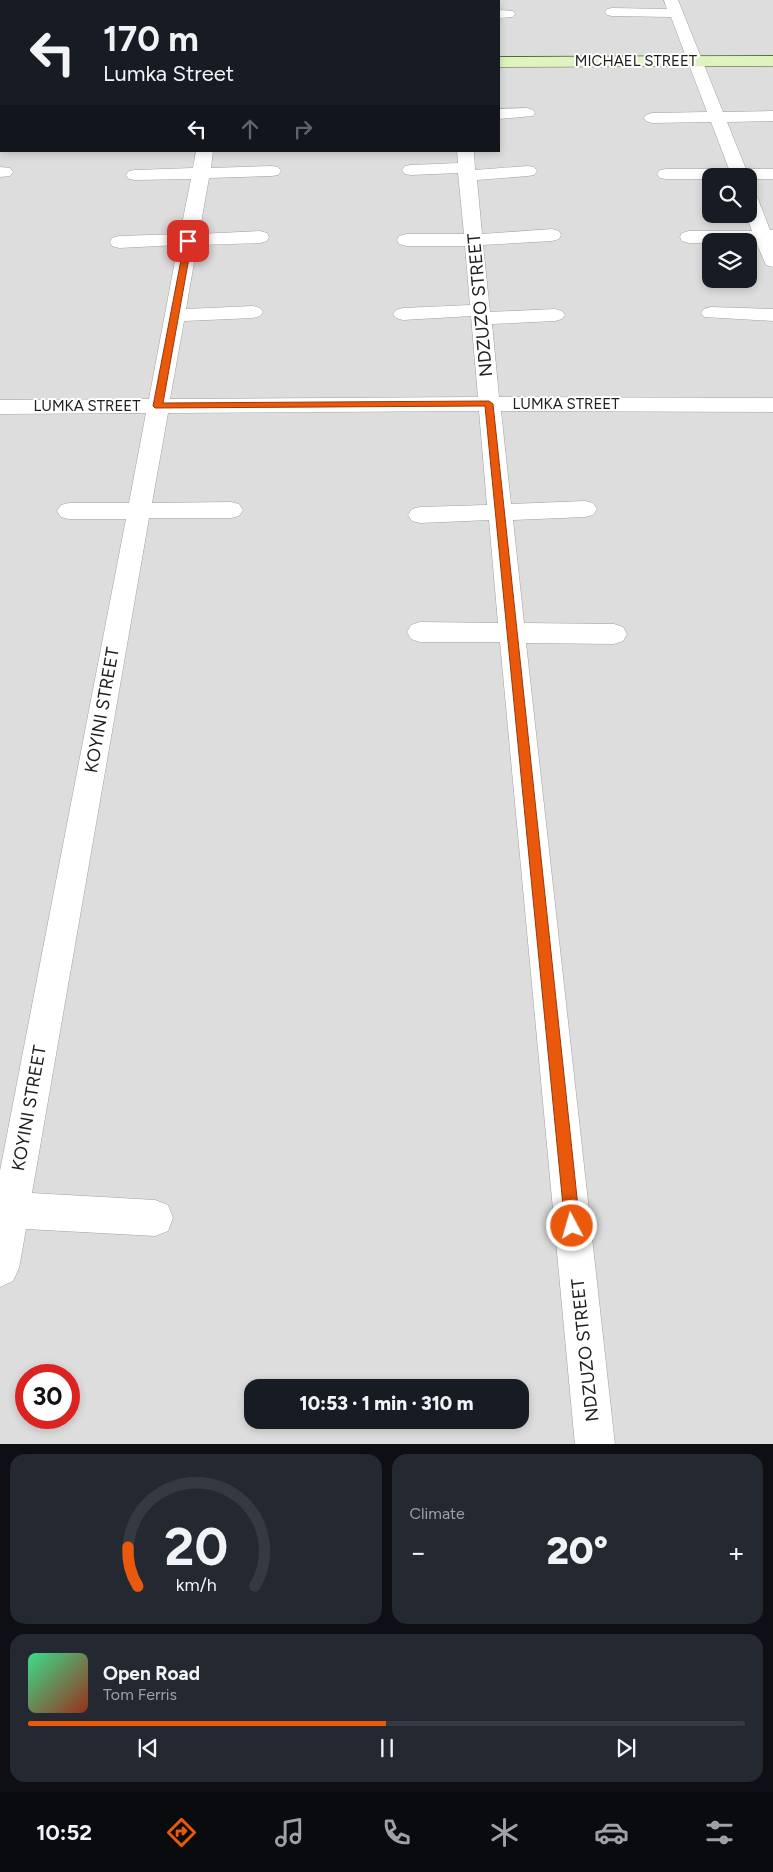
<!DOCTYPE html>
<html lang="en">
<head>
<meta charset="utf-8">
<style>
  :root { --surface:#171b24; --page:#242831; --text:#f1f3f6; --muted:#9ea1a6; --line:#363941; --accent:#ea580c }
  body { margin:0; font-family:Figtree,sans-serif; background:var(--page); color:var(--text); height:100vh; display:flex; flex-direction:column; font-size:19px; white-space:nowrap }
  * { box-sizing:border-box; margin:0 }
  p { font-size:16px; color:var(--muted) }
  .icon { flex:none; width:28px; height:28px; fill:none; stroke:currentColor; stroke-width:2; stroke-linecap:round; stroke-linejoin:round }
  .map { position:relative; height:1444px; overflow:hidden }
  .drawer { display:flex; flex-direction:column; gap:10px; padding:10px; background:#0d0f14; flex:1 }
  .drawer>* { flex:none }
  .guide { position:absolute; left:0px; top:0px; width:500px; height:152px; box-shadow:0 2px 8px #0003; background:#171b24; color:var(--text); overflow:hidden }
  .tools { position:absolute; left:702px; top:168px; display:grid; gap:10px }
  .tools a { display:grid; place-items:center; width:55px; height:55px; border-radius:10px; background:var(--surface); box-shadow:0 2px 8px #0003; font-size:25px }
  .speed { position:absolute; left:15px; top:1364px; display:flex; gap:10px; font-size:25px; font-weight:700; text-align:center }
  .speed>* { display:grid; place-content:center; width:65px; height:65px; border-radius:50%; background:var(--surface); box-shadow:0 2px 8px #0003; line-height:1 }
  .speed .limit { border:8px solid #d22; background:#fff; color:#111 }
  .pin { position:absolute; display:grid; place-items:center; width:42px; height:42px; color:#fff; margin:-21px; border-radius:10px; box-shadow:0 2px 8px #0006 }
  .me { position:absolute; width:55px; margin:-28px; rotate:354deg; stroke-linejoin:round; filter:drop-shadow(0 0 4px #0008) }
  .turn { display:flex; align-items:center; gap:18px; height:105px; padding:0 20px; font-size:22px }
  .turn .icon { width:65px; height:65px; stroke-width:2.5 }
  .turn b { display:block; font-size:35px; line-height:42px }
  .lanes { display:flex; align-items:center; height:48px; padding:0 20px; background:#0003; justify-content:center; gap:25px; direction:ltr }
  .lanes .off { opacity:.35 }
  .big { font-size:38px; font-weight:800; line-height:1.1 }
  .drawer .card { flex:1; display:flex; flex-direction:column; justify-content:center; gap:8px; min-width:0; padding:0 18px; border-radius:15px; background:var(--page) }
  .drawer .dial { align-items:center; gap:0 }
  .dial svg { height:130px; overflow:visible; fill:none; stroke:var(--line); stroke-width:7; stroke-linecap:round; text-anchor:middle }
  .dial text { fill:var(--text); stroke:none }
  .song { display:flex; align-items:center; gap:15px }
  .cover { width:60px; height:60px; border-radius:8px; background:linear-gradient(135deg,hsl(150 70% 55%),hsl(10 70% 35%)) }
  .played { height:5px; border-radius:2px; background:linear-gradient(90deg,var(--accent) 50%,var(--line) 50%) }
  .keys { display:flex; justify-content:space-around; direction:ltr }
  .heat { display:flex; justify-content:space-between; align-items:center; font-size:28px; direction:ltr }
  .drawer .tiles { flex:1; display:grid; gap:10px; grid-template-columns:1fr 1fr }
  .card:last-child { grid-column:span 2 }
  .trip { position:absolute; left:244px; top:1379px; width:285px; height:50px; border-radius:15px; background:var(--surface); box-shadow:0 2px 8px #0003; font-weight:800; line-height:50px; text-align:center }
  .dock { display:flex; height:80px; justify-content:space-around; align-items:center; background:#090b0e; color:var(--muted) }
  .dock .icon { width:35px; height:35px }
  .dock .current { color:var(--accent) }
  .dock b { font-size:22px; color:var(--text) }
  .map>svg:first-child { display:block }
  .residential { fill:#ddd; fill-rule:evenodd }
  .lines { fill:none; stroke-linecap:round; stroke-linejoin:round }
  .street-casing { stroke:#a1a1a1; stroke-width:1 }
  .secondary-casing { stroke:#426c11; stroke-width:1 }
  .street { fill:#fff; fill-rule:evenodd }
  .secondary { fill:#dff3c1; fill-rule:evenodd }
  .route { fill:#ea580c; stroke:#983908 }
  .labels { text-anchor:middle; stroke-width:4; stroke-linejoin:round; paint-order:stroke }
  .far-street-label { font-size:15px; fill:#202020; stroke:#fff }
  .street-label { font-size:18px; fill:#202020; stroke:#fff }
</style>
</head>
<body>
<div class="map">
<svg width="773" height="1445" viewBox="0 0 773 1445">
  <rect width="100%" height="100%" fill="#efefe7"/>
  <path class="residential" d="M 0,0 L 773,0 L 773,1444 L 0,1445 ZM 1,1 L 499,1 L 499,151 L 1,151 ZM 711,176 L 749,176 L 749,214 L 711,214 ZM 711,241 L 749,241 L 749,279 L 711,279 ZM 26,1375 L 69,1375 L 69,1418 L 26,1418 ZM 252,1388 L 520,1388 L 520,1420 L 252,1420 Z"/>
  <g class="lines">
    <defs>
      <g id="street">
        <rect x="226" y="0" width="14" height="1"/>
        <polygon points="444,0 458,0 459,1 445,1"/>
        <polygon points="664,0 678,0 723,112 773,111 773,121 727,122 746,169 773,169 773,179 749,179 749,176 711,176 711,179 666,179 660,178 657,174 660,170 666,169 729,169 711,122 652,123 646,121 644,118 646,115 652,113 707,112 671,17 612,16 607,15 605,12 607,9 612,8 667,9"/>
        <polygon points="499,10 513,11 515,14 513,17 499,18"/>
        <polygon points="527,108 533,110 535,113 533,116 499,119 499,109"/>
        <polygon points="196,151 213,151 211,168 272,166 278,167 281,171 278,175 272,176 209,178 199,234 260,231 267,233 269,237 267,241 260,243 197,245 186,309 253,306 260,308 263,312 260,316 253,318 184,321 170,399 478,397 471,316 403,320 396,318 393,314 396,310 403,308 470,305 465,246 406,246 399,244 397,240 399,236 406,234 464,234 458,173 411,175 405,174 402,170 405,166 411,165 458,163 457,151 474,151 475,170 528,166 534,167 537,171 534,175 528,176 477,180 482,234 552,229 559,231 561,235 559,239 552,241 483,245 490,312 555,309 562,311 565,315 562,319 555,321 492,324 499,397 773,398 773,412 501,411 511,504 585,501 593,503 597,509 593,515 585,517 513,520 524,623 614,624 623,627 627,634 623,641 614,644 526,643 615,1445 575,1445 500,642 420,642 411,639 407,632 411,625 420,622 498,623 489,520 420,523 412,521 408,515 412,509 420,507 487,505 479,411 168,413 152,503 231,502 239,504 243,510 239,516 231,518 149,518 32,1193 155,1200 168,1205 173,1218 168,1231 155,1236 26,1229 19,1268 13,1281 0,1287 0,1171 126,519 69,519 61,517 57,511 61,505 69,503 129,503 146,413 0,414 0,400 149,399 178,245 119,248 112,246 110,242 112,238 119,236 180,234 191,179 135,180 129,179 126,175 129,171 135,170 193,168"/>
        <polygon points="0,167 10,168 13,172 10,176 0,177"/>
        <polygon points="749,194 755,195 758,199 770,230 773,230 773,267 766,265 756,242 689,243 682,241 680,237 682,233 689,231 752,231 746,214 749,214"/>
        <polygon points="711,307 773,309 773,321 704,317 701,313 704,309"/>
      </g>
      <g id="secondary">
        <polygon points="773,56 773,66 499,67 499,57"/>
        <rect x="0" y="58" width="1" height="10"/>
      </g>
    </defs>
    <use href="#street" class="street-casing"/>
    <use href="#secondary" class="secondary-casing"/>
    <use href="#street" class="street"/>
    <use href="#secondary" class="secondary"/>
  </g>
  <polygon class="route" points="185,239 192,241 163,403 489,401 493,404 580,1226 578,1232 572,1234 567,1232 565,1226 485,406 155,408 153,406"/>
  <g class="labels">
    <g class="far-street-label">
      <text x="636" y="66">MICHAEL STREET</text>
      <text x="566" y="409">LUMKA STREET</text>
      <text x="87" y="411">LUMKA STREET</text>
    </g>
    <g class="street-label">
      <text transform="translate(480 305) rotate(-95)" y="6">NDZUZO STREET</text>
      <text transform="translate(102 710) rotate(-80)" y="6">KOYINI STREET</text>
      <text transform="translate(29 1108) rotate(-80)" y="6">KOYINI STREET</text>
      <text transform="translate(585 1350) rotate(-96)" y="6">NDZUZO STREET</text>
    </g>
  </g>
</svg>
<div class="tools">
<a><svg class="icon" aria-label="search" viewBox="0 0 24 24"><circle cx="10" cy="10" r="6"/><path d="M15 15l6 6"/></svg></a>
<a><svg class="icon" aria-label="layers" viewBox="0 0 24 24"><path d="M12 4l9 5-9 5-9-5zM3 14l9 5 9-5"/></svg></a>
</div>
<div class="speed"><div class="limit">30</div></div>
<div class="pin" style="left:188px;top:241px;background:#d93025"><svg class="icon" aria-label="arrive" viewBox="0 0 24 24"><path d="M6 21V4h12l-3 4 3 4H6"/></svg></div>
<svg class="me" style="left:572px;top:1226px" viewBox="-20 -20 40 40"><circle r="17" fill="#ea580c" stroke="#fff" stroke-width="3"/><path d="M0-11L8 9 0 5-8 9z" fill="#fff"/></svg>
<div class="trip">10:53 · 1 min · 310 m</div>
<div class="guide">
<div class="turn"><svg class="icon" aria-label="left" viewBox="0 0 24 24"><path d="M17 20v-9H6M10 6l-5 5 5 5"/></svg><div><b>170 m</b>Lumka Street</div></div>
<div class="lanes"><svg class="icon" aria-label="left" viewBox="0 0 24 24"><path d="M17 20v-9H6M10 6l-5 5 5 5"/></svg><svg class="icon off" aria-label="ahead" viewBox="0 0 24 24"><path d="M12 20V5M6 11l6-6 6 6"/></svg><svg class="icon off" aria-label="right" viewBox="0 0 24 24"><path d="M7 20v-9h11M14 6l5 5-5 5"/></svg></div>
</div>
</div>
<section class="drawer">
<div class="tiles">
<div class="card dial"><svg viewBox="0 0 100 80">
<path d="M14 69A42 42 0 1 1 86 69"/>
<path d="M14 69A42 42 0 0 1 8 45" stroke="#ea580c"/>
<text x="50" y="56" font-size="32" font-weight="700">20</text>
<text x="50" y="72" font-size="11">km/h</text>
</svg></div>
<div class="card"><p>Climate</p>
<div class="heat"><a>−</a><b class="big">20°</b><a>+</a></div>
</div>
<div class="card">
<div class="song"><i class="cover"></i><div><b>Open Road</b><p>Tom Ferris</p></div></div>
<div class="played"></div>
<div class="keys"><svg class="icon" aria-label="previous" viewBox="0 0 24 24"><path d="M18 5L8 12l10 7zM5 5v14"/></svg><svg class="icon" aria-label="pause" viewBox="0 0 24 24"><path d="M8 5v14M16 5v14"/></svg><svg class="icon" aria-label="next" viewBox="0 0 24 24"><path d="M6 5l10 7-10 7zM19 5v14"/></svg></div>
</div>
</div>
</section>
<nav class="dock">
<b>10:52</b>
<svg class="icon current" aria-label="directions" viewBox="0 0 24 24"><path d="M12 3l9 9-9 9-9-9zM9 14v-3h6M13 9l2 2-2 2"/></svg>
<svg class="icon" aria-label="music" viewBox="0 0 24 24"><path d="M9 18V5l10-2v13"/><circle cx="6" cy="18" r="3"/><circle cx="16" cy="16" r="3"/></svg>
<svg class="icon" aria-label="phone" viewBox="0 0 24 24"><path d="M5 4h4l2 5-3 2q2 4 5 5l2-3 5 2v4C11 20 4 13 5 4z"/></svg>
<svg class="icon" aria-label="climate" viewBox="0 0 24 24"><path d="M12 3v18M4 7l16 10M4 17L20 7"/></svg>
<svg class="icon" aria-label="car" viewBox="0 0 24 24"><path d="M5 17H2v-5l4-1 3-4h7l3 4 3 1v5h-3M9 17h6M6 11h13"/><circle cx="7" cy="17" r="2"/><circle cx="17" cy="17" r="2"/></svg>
<svg class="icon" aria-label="filters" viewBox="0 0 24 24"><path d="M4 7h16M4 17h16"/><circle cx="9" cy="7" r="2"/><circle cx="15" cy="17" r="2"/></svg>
</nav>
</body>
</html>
